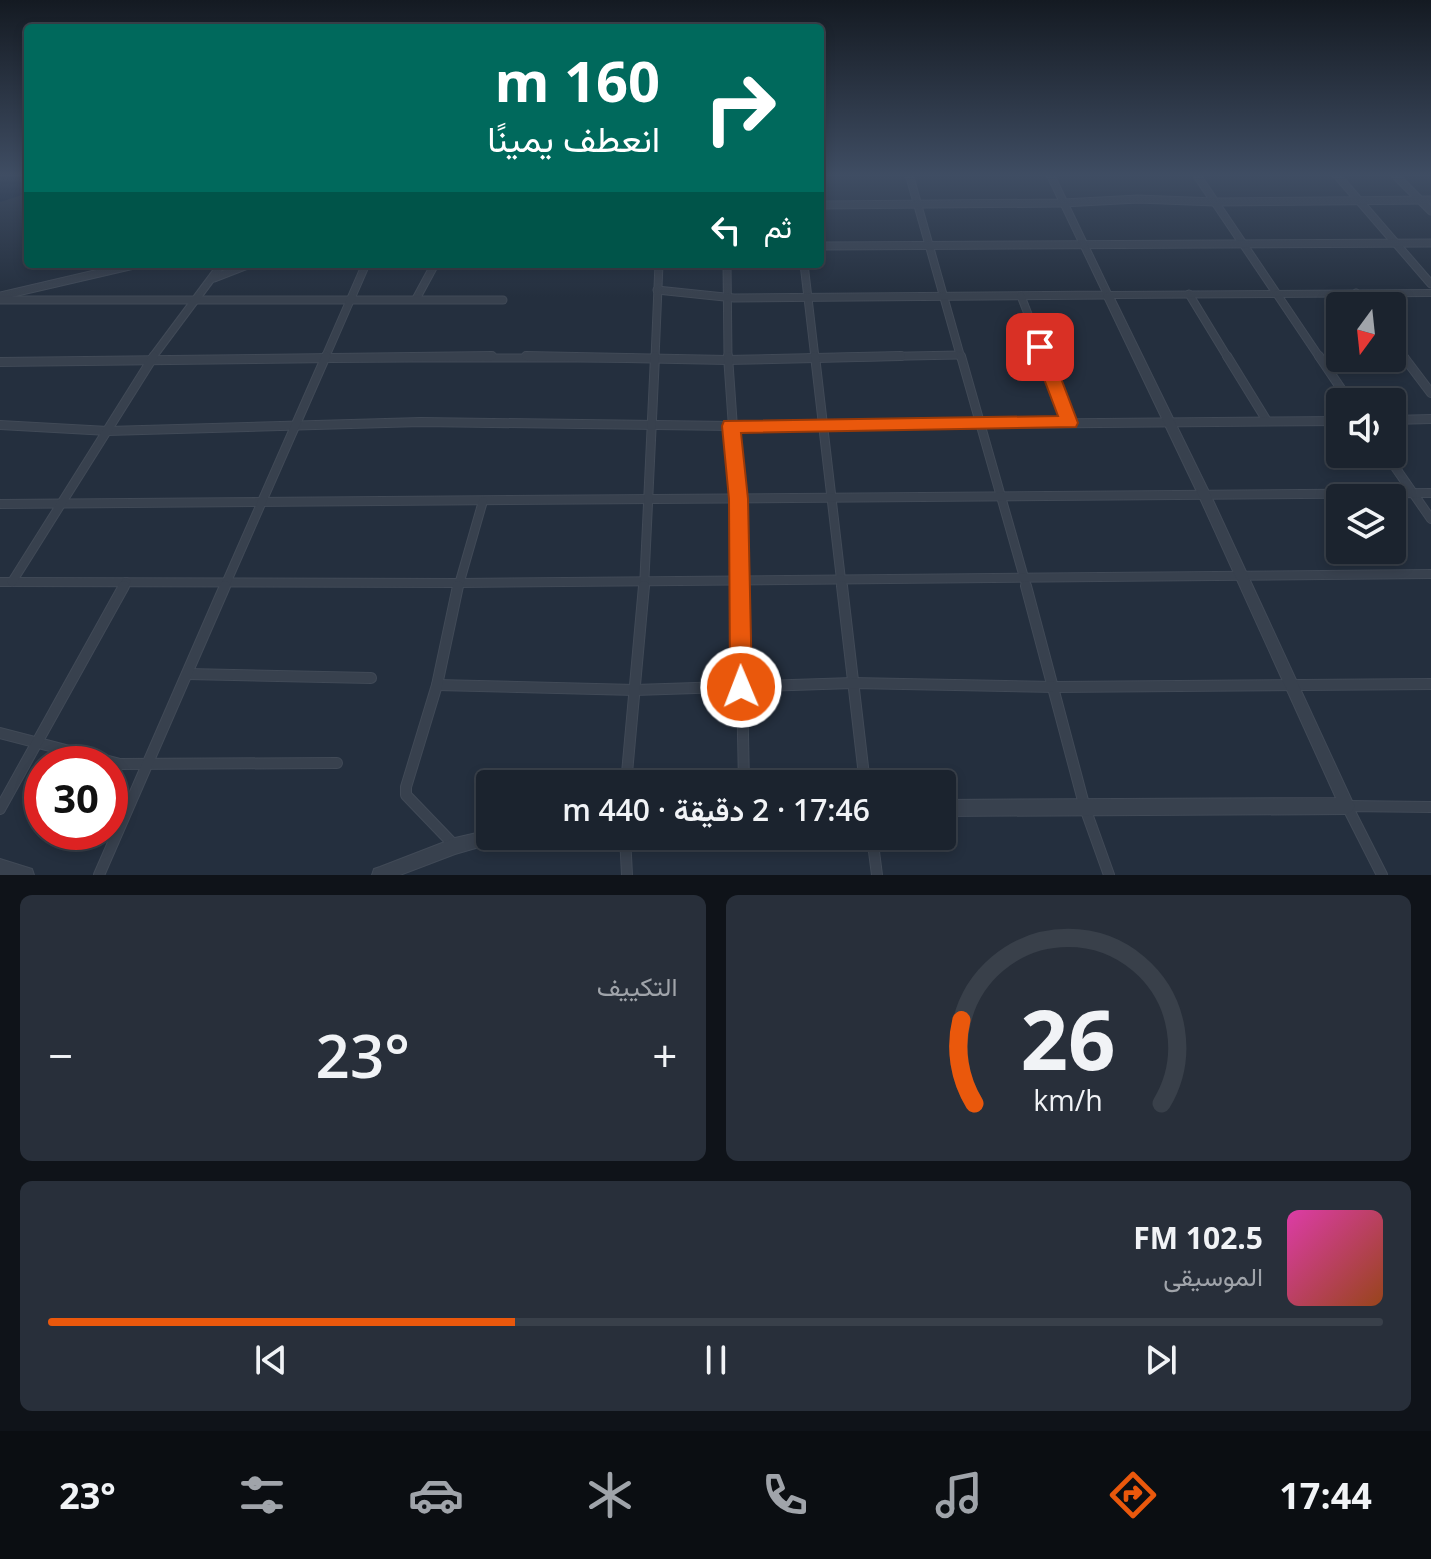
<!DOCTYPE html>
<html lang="ar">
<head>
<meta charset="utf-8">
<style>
  :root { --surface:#1b232e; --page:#282f3a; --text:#f1f3f6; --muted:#a0a4aa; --line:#39404a; --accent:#ea580c }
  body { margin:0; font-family:"Open Sans",Vazirmatn,sans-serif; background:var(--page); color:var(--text); direction:rtl; height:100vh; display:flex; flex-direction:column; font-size:30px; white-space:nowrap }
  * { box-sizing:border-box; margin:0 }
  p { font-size:26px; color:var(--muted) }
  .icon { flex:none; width:44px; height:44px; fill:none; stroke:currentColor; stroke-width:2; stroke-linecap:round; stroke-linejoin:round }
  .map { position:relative; height:875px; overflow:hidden; direction:ltr }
  .drawer { display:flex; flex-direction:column; gap:20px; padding:20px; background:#0f1319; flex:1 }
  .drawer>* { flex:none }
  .guide { position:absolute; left:24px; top:24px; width:800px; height:244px; border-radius:8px; box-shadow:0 4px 12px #0003,0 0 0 2px var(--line); direction:rtl; background:#00695c; color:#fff; overflow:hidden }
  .needle { width:52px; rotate:195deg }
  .buttons { position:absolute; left:1326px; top:292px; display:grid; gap:16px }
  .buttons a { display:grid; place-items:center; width:80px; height:80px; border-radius:8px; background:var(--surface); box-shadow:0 4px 12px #0003,0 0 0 2px var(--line); font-size:40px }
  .speed { position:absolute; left:24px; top:746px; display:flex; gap:16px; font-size:40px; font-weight:700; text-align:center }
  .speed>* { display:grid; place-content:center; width:104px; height:104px; border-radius:50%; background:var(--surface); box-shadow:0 4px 12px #0003,0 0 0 2px var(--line); line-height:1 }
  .speed .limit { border:12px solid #d22; background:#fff; color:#111 }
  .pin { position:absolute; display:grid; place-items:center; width:68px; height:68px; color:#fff; margin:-34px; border-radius:16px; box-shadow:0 4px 12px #0006 }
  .me { position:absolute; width:88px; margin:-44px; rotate:359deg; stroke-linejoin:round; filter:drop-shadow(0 0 6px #0008) }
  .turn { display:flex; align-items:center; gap:28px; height:168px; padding:0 32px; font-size:36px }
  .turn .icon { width:104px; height:104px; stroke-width:2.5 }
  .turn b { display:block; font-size:56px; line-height:68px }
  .then { display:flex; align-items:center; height:76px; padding:0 32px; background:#0003; gap:16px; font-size:30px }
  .big { font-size:60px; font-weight:600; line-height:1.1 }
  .drawer .card { flex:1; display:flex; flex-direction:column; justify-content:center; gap:12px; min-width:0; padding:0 28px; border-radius:12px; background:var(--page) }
  .drawer .dial { align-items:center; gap:0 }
  .dial svg { height:208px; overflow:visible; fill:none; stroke:var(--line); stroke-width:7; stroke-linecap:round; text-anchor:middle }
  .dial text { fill:var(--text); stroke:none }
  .song { display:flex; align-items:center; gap:24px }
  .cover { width:96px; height:96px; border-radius:12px; background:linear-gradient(135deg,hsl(320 70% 55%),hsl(20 70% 35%)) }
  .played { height:8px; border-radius:4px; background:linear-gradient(90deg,var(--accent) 35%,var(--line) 35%) }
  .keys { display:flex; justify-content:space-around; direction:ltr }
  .heat { display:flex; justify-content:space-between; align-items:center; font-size:44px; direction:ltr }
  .drawer .tiles { flex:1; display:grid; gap:20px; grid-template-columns:1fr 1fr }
  .card:last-child { grid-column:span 2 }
  .trip { position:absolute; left:476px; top:770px; width:480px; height:80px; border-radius:8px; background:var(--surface); box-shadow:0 4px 12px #0003,0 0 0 2px var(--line); font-weight:600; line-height:80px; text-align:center; direction:rtl }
  .menu { display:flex; height:128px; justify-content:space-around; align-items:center; background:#0b0e12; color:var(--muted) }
  .menu .icon { width:56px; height:56px }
  .menu .selected { color:var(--accent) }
  .menu b { font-size:36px; color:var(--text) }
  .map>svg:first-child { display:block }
  .water { fill:#17263c }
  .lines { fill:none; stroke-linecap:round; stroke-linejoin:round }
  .minor-far2-casing { stroke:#414a57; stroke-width:9 }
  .minor-far1-casing { stroke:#414a57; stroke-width:10 }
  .minor-casing { stroke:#414a57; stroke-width:12 }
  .tertiary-casing { stroke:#414a57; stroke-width:2 }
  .minor-far2 { stroke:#38414e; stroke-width:7 }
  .minor-far1 { stroke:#38414e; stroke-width:8 }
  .minor { stroke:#38414e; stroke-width:10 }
  .tertiary { fill:#38414e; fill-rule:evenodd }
  .route { fill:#ea580c; stroke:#983908; stroke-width:2 }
</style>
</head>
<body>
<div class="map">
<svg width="1431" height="875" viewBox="0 0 1431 875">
  <rect width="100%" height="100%" fill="#242f3e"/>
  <polygon class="water" points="0,174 28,174 28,193 0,202"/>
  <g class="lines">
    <defs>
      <g id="minor-far2">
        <polyline points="909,174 961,358"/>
        <polyline points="1196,174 1320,358"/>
        <polyline points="1336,174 1431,284"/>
        <polyline points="1394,174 1431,211"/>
        <polyline points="820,205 1063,203 1138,199 1215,202 1431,200"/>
        <polyline points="820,246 1431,243"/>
        <polyline points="727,264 728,358"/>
        <polyline points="804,264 815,358"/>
        <polyline points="214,278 250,264"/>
        <polyline points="657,290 734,298 1108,295 1050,174"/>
        <polyline points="1356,293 1366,306"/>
        <polyline points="1189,294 1228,358"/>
        <polyline points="0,296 138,264"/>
        <polyline points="1021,296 1045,358"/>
        <polyline points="416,299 435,264"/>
        <polyline points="0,300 503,300"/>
        <polyline points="1392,341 1405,358"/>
        <polyline points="152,358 222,264"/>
        <polyline points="321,358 633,358"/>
        <polyline points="325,358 366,264"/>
        <polyline points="655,358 659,264"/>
        <polyline points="809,358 959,355"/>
      </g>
      <g id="minor-far1">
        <polyline points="526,356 727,360 901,356"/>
        <polyline points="728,356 738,499 740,588"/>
        <polyline points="815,356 842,588"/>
        <polyline points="961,356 1027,588"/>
        <polyline points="1044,356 1069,423"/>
        <polyline points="1227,356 1267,421"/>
        <polyline points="1319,356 1350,402"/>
        <polyline points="1403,356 1431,393"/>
        <polyline points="0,362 492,356"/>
        <polyline points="1392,420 1431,419"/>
        <polyline points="0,425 108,431 421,422 731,426 1340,421"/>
        <polyline points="1386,454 1431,519"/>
        <polyline points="0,504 1431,493"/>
        <polyline points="0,582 459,583 1431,574"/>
        <polyline points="12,582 154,356"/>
        <polyline points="123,588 126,582"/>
        <polyline points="224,588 326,356"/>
        <polyline points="458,588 483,501"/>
        <polyline points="644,588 655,356"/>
      </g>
      <g id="minor">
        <polyline points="740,586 744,784"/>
        <polyline points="842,586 865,784"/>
        <polyline points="1026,586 1085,808 1109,875"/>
        <polyline points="188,674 371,678"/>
        <polyline points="437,685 635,690 853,683 1055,687 1431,684"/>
        <polyline points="0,733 120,764 337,763"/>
        <polyline points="626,784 644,586"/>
        <polyline points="0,809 124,586"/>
        <polyline points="625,836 627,875"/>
        <polyline points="872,836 877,875"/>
        <polyline points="455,846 406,795 406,787 437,685 458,586"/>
        <polyline points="99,875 225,586"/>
        <polyline points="1382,875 1347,806 1431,807"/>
      </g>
      <g id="tertiary">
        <polygon points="1431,290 1431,296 1114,298 1211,496 1352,801 1355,806 1352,811 1347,814 942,816 942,800 1336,798 1199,496 1103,295 1108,292"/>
        <polygon points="490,830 490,836 503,836 500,841 455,854 400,875 372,875 374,869 380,867 455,838"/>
        <polygon points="0,859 32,869 34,875 0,875"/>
      </g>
    </defs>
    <use href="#minor-far2" class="minor-far2-casing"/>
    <use href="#minor-far1" class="minor-far1-casing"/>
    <use href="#minor" class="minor-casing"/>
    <use href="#tertiary" class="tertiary-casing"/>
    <use href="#minor-far2" class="minor-far2"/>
    <use href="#minor-far1" class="minor-far1"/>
    <use href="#minor" class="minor"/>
    <use href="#tertiary" class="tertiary"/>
  </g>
  <linearGradient id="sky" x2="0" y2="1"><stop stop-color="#141a22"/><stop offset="0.59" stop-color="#3f4d63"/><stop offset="1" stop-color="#3f4d63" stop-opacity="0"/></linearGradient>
  <rect width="1431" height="297" fill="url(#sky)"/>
  <polygon class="route" points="1040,341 1049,347 1078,423 1076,427 741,433 748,499 752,687 749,694 741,698 733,694 730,687 729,499 722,426 724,421 1058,416 1032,347"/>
</svg>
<div class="buttons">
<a><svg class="needle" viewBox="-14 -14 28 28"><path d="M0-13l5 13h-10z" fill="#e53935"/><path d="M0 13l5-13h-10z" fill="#a0a4aa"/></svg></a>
<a><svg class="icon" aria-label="sound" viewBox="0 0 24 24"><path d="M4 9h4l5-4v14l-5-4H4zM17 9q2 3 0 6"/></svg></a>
<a><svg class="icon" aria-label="layers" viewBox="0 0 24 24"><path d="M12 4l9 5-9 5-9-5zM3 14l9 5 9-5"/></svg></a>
</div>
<div class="speed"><div class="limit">30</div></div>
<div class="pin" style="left:1040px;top:347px;background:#d93025"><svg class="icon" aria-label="arrive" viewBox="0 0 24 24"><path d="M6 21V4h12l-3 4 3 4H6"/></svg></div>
<svg class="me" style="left:741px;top:687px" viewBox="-20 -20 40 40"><circle r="17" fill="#ea580c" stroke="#fff" stroke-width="3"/><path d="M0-11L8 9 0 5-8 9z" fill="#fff"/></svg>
<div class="trip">17:46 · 2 دقيقة · 440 m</div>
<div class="guide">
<div class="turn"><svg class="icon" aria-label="right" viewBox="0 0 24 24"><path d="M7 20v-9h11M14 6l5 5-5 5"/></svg><div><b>160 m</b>انعطف يمينًا</div></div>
<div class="then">ثم<svg class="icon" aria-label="left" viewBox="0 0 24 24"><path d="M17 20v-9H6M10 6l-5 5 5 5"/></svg></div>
</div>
</div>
<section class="drawer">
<div class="tiles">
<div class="card dial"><svg viewBox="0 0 100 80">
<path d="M14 69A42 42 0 1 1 86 69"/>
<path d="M14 69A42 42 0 0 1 9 37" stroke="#ea580c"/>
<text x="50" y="56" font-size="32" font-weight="700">26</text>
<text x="50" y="72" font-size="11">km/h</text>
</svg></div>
<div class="card"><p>التكييف</p>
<div class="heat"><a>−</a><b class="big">23°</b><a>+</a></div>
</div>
<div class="card">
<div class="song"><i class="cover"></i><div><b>102.5 FM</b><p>الموسيقى</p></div></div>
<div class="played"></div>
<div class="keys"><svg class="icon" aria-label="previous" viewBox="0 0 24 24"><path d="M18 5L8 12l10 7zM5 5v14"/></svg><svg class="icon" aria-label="pause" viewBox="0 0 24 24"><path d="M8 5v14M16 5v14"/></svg><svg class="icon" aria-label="next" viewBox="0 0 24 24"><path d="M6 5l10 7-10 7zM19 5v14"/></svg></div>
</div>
</div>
</section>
<nav class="menu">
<b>17:44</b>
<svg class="icon selected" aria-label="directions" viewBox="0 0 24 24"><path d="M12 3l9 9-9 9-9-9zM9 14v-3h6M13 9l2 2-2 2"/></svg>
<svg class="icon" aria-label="music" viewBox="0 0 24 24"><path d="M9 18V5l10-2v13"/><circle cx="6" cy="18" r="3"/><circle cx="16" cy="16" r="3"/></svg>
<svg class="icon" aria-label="phone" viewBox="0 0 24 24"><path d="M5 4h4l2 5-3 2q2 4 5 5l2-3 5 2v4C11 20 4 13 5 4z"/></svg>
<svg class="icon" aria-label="climate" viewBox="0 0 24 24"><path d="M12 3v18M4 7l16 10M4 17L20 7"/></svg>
<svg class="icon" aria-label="car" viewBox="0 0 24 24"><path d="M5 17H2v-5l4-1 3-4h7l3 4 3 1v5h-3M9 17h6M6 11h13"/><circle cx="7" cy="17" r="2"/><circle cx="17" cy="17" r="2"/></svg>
<svg class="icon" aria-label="filters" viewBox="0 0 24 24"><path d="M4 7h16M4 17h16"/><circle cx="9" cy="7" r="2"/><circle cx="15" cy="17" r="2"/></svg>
<b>23°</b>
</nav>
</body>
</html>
